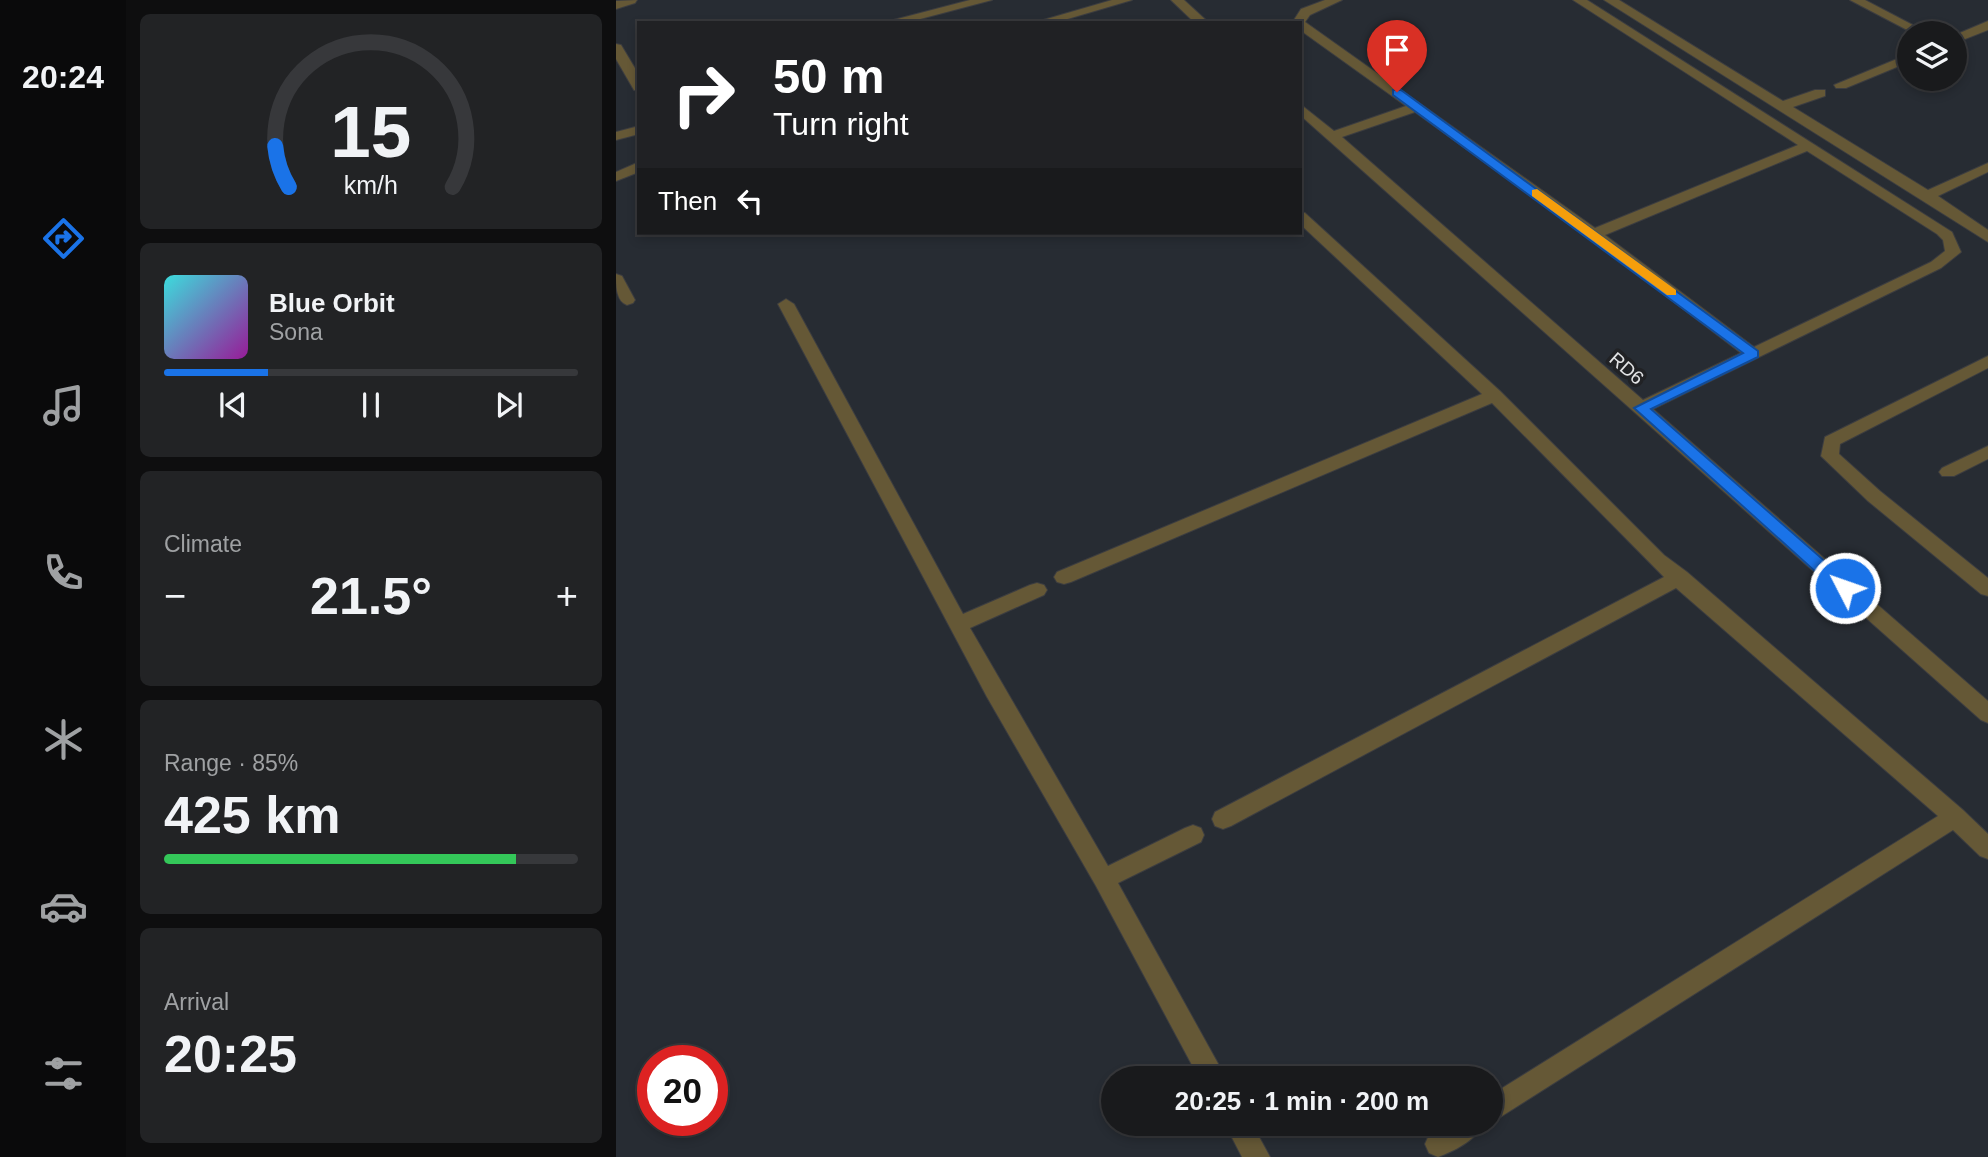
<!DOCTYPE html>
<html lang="en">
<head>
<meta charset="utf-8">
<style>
  :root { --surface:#191a1c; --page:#222325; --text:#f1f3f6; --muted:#9fa1a3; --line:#37383b; --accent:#1a73e8 }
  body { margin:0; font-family:Helvetica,sans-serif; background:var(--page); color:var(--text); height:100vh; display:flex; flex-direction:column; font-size:26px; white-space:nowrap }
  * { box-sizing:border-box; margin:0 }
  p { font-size:23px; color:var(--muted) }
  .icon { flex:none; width:38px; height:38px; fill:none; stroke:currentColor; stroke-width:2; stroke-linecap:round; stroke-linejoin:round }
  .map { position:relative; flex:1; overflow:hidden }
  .side { display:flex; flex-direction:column; gap:14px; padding:14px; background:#0e0e0f; width:490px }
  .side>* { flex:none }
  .hud { position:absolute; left:21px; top:21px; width:665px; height:214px; border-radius:0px; box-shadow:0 4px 10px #0003,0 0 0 2px var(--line); background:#202124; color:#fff; overflow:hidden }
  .fabs { position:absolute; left:1281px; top:21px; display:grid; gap:14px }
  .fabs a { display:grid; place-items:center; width:70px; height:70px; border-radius:50%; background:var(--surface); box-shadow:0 4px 10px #0003,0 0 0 2px var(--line); font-size:35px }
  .speed { position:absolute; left:21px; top:1045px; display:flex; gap:14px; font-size:35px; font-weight:700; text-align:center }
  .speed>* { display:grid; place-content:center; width:91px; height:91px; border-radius:50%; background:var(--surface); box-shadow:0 4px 10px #0003,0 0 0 2px var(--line); line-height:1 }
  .speed .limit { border:10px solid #d22; background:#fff; color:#111 }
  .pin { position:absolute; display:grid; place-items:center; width:60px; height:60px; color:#fff; margin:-72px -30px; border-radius:50% 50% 50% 0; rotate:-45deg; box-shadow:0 0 7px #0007 }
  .pin .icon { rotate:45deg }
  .me { position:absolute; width:77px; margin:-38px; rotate:311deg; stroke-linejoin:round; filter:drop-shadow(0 0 5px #0008) }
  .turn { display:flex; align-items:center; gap:24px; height:147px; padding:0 21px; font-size:32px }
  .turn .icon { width:91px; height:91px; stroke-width:2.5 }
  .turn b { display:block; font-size:49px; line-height:60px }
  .then { display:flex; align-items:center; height:66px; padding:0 21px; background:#0003; gap:14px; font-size:26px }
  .big { font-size:52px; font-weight:800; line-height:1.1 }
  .side .widget { flex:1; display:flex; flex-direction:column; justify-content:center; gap:10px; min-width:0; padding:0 24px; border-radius:10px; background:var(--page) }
  .side .dial { align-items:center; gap:0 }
  .dial svg { height:182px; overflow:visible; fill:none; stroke:var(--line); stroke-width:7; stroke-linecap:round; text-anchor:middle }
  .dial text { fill:var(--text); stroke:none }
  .song { display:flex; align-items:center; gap:21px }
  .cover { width:84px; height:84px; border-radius:10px; background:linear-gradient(135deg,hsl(180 70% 55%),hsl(300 70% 35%)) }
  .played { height:7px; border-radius:4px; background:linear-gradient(90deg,var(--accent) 25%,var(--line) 25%) }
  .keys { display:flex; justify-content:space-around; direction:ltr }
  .heat { display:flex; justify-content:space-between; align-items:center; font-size:38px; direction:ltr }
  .charge { height:10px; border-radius:5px; background:linear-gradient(90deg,#34c759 85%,var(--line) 0) }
  .trip { position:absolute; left:485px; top:1066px; width:402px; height:70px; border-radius:35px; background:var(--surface); box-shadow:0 4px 10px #0003,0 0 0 2px var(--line); font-weight:800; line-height:70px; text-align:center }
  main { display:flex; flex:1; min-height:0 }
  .tabs { display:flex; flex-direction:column; width:126px; justify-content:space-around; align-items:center; background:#0a0a0b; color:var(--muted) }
  .tabs .icon { width:49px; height:49px }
  .tabs .current { color:var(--accent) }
  .tabs b { font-size:32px; color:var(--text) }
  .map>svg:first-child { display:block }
  .built { fill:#272c33; fill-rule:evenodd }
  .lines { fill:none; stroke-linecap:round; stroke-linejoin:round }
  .service-casing { stroke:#3c3d40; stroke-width:2 }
  .service { fill:#655836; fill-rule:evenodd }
  .route { fill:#1a73e8; stroke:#114b97; stroke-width:2 }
  .slow { fill:#f59e0b }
  .labels { text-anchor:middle; stroke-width:7; stroke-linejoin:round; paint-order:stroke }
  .street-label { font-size:19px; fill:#e2e3e5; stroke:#212225 }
</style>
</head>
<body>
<main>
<nav class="tabs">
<b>20:24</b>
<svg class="icon current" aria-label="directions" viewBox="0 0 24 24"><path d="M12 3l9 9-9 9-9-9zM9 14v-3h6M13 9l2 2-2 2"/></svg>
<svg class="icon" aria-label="music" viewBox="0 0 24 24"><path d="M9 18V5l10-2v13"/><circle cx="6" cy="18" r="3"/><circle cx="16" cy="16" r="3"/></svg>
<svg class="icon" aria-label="phone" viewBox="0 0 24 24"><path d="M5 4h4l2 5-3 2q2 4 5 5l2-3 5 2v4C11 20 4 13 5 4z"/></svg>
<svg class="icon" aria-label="climate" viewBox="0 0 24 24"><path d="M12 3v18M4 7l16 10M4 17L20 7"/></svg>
<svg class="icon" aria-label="car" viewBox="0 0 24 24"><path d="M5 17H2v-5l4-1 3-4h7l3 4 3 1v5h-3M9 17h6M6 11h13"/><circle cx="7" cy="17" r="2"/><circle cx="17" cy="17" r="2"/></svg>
<svg class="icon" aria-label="filters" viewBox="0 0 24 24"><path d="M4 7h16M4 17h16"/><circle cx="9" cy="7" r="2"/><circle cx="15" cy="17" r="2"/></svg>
</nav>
<section class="side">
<div class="widget dial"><svg viewBox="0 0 100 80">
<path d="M14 69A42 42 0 1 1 86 69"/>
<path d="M14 69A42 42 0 0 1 8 51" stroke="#1a73e8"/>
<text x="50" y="56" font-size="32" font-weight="700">15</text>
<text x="50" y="72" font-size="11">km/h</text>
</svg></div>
<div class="widget">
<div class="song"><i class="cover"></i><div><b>Blue Orbit</b><p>Sona</p></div></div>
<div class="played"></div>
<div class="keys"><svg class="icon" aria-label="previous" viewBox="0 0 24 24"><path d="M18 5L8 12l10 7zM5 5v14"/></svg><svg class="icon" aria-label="pause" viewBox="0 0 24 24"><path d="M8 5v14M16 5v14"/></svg><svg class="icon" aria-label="next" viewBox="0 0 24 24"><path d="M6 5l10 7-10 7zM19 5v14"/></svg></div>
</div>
<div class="widget"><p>Climate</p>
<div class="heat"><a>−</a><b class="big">21.5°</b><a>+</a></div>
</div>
<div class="widget"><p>Range · 85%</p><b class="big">425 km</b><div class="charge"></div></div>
<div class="widget"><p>Arrival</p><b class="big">20:25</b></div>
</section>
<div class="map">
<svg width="1372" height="1157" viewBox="0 0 1372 1157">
  <rect width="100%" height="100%" fill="#212225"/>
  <path class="built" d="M 0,0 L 1372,0 L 1372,1157 L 0,1157 ZM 23,23 L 684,23 L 684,233 L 23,233 ZM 1293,33 L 1339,33 L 1339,79 L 1293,79 ZM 37,1060 L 96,1060 L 96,1120 L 37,1120 ZM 497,1078 L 875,1078 L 875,1124 L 497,1124 Z"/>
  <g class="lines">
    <defs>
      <g id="service">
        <polygon points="21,0 19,3 0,9 0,1"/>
        <polygon points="354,0 376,0 289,23 266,23"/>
        <polygon points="496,0 516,0 438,23 417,23"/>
        <polygon points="555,0 568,0 593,23 579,23"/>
        <path d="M 709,0 L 726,0 L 694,15 L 689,22 L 979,228 L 1182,145 L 957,0 L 971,0 L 1336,232 L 1345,252 L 1325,268 L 1037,409 L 1372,701 L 1372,723 L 1365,720 L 684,115 L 684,104 L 718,131 L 790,106 L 684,30 L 684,23 L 676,23 L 685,9 ZM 799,112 L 973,237 L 1125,353 L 1027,400 L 726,137 ZM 1191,151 L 1321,234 L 1327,240 L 1329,251 L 1315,262 L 1138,347 L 989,235 Z"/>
        <polygon points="988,0 1003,0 1167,101 1199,90 1209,90 1209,96 1177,107 1312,190 1372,163 1372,172 1322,196 1372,230 1372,242"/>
        <polygon points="1234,0 1249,0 1312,33 1297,33"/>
        <polygon points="1372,21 1372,30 1339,43 1339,35"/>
        <polygon points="0,44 5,45 23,75 23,91 18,90 0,59"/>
        <polygon points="1293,54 1293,62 1230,88 1220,88 1218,85"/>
        <polygon points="23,126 23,134 0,140 0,132"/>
        <polygon points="23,162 23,172 0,181 0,172"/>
        <polygon points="684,212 689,213 884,391 1048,555 1071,572 1347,810 1372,834 1372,859 1364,856 1337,830 875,1123 875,1095 1322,816 1060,588 615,826 607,829 599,826 596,819 599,812 1048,577 876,403 455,582 448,584 441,582 438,577 441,572 866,394 684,224"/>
        <path d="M 0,274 L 6,276 L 19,300 L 17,303 L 11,305 C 0,301 0,286 0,274 Z"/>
        <polygon points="170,299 178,304 347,614 414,585 421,583 428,585 431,590 428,595 354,628 492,866 569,828 577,825 585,828 588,835 585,842 502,883 610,1078 583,1078 480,886 371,697 162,304"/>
        <polygon points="1372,356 1372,368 1224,444 1223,454 1264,491 1372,578 1372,596 1365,594 1252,501 1205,456 1209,437"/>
        <polygon points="1372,446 1372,459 1338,476 1326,476 1323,472 1326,468"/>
        <polygon points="609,1124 636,1124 654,1157 626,1157"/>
        <path d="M 831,1124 L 867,1124 C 860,1140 838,1151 822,1157 L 813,1153 L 809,1144 L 813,1135 Z"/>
      </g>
    </defs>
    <use href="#service" class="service-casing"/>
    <use href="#service" class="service"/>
  </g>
  <polygon class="route" points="777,90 785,90 1142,351 1142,357 1035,409 1235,584 1237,588 1235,593 1223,593 1018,408 1127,353 777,95"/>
  <polygon class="slow" points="921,189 1060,290 1060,295 1051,295 916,196 916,190"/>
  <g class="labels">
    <g class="street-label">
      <text transform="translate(1011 368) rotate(41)" y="7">RD6</text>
    </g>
  </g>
</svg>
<div class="fabs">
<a><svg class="icon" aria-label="layers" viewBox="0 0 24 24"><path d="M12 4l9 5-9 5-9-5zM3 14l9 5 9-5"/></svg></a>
</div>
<div class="speed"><div class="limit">20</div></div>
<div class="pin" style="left:781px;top:92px;background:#d93025"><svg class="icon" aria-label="arrive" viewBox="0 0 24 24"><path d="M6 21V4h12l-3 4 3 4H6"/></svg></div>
<svg class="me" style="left:1229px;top:588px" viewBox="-20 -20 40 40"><circle r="17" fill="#1a73e8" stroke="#fff" stroke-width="3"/><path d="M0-11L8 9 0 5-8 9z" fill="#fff"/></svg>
<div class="trip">20:25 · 1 min · 200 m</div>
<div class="hud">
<div class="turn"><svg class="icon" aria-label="right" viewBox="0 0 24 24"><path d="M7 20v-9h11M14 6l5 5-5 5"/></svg><div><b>50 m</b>Turn right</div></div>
<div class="then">Then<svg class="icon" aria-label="left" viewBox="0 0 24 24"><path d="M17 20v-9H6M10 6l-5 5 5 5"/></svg></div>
</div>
</div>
</main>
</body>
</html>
